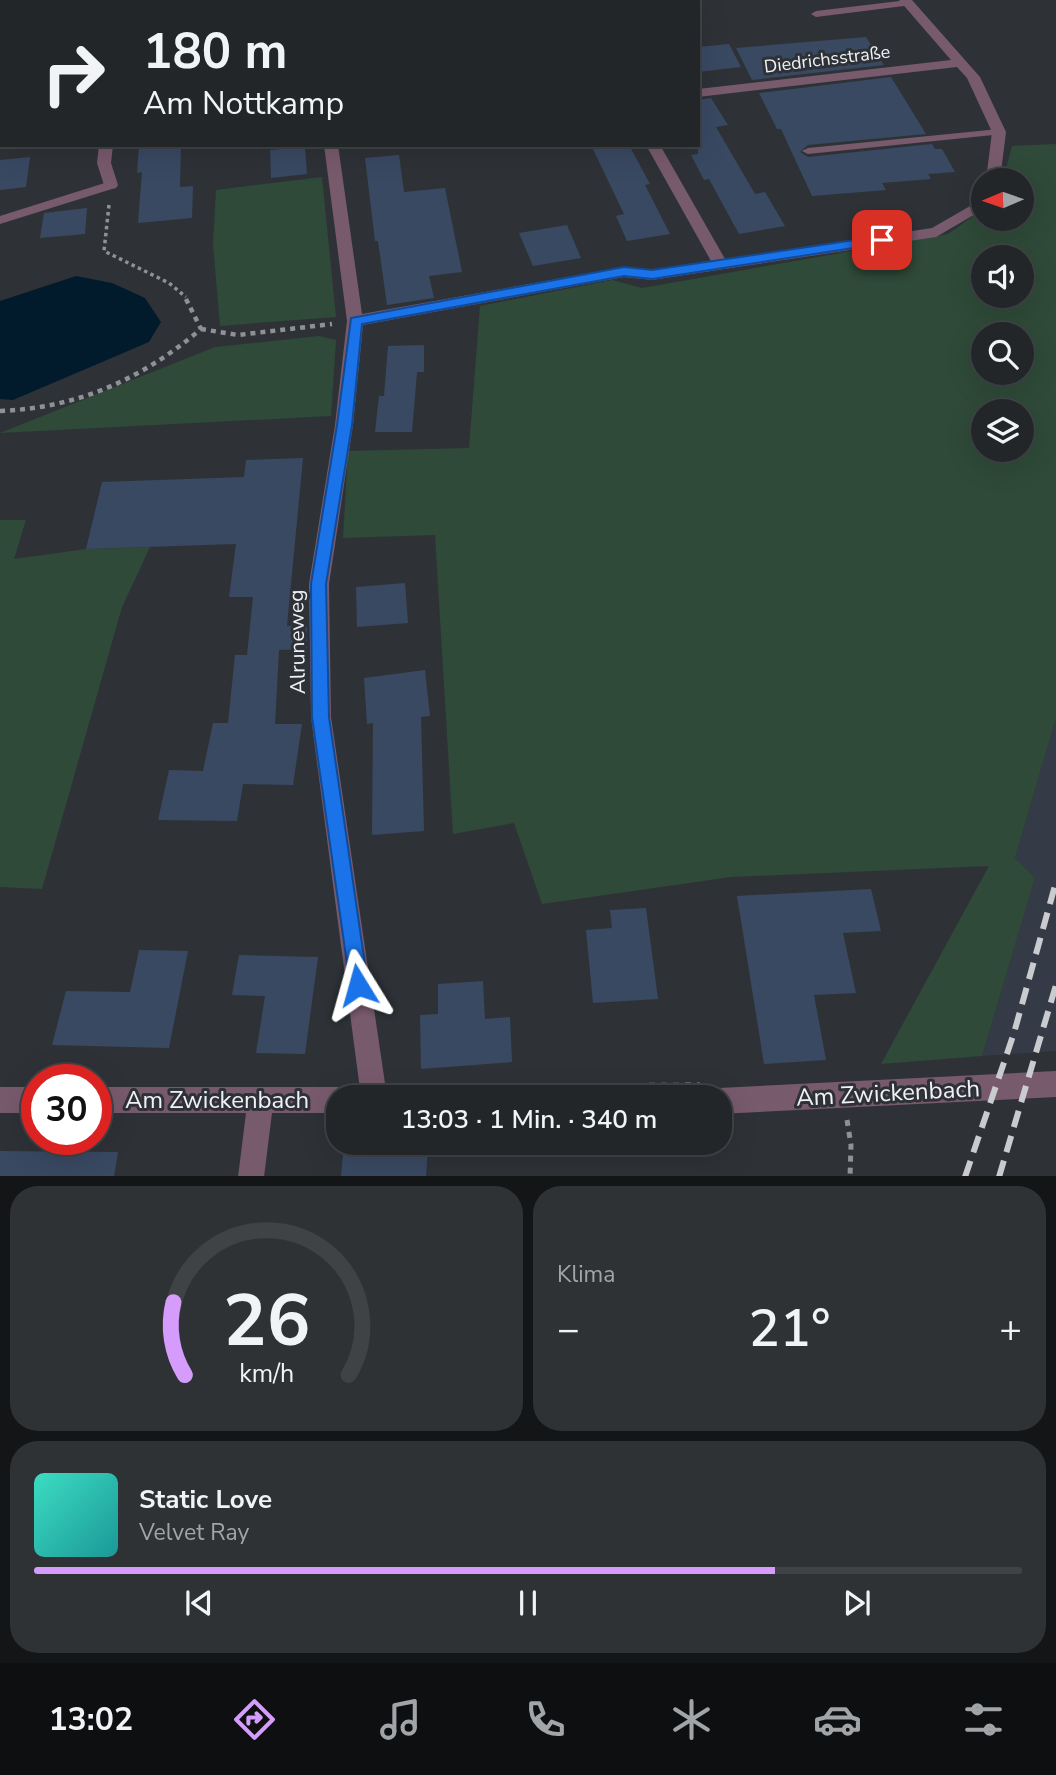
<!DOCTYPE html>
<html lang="de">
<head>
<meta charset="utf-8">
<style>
  :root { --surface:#222629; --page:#2e3235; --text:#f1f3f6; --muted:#a2a5a8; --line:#3f4346; --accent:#d59cfb }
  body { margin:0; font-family:"Nunito Sans",sans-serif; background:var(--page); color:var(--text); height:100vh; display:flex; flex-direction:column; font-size:26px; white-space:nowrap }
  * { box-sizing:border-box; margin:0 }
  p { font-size:23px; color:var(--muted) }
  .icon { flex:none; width:38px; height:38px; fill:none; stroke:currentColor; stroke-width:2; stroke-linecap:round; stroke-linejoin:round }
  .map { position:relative; height:1176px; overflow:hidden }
  .panel { display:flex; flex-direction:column; gap:10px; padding:10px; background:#131517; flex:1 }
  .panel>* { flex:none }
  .top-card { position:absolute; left:0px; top:0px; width:700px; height:147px; box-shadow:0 7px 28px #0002,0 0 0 2px var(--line); background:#222629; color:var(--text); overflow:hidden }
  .needle { width:46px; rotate:268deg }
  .controls { position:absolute; left:971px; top:168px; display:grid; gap:14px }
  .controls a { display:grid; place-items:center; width:63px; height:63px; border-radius:50%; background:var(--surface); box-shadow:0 7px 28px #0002,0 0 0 2px var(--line); font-size:35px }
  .speed { position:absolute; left:21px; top:1064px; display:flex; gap:14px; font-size:35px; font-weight:700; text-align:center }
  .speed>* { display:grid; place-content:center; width:91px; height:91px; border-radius:50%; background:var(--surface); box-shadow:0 7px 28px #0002,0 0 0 2px var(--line); line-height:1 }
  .speed .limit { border:10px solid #d22; background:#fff; color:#111 }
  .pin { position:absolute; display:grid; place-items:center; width:60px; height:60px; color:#fff; margin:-30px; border-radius:14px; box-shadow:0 4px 10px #0006 }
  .me { position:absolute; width:77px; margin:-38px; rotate:352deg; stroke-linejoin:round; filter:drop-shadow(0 0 5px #0008) }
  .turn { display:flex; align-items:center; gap:24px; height:147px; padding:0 28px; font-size:32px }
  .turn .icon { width:91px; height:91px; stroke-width:2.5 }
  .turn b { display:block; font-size:49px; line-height:60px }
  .big { font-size:52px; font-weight:600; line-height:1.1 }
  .panel .card { flex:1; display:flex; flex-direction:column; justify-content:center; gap:10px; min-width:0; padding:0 24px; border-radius:28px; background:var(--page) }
  .panel .dial { align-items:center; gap:0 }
  .dial svg { height:182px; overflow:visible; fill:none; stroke:var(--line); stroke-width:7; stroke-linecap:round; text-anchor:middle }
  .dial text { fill:var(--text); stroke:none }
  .song { display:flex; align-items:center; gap:21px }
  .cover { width:84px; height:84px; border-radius:10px; background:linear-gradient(135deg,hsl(170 70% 55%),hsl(180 70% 35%)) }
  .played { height:7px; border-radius:4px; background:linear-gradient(90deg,var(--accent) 75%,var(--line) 75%) }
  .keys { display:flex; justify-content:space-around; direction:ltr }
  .heat { display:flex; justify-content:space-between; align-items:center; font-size:38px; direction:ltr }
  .panel .tiles { flex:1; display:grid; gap:10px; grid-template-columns:1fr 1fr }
  .card:last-child { grid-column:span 2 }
  .trip { position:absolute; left:326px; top:1085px; width:406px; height:70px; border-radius:28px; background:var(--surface); box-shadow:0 7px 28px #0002,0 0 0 2px var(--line); font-weight:600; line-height:70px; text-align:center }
  .menu { display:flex; height:112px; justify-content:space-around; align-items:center; background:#0e0f10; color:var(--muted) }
  .menu .icon { width:49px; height:49px }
  .menu .selected { color:var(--accent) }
  .menu b { font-size:32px; color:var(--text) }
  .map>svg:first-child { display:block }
  .built { fill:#353b46 }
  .green { fill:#2f4a38; fill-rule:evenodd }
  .water { fill:#011b2c }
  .building { fill:#394962 }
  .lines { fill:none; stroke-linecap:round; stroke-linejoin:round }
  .path-far2 { stroke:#8e9195; stroke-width:3.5; stroke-dasharray:3.5 3.5; stroke-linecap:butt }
  .path-far1 { stroke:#8e9195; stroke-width:4.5; stroke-dasharray:5 5; stroke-linecap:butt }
  .path { stroke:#8e9195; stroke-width:5; stroke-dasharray:6 6; stroke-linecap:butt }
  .service { fill:#785a6d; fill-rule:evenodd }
  .minor { fill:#785a6d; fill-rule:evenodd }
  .rail { stroke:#c9cbcf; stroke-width:6; stroke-dasharray:17 9; stroke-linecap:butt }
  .route { fill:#1a73e8; stroke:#114b97; stroke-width:2 }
  .labels { text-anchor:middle; stroke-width:6; stroke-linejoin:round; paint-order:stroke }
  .far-street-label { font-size:18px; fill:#eff1f5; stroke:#2e3237 }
  .street-label { font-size:21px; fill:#eff1f5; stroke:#2e3237 }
  .near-street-label { font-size:24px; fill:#eff1f5; stroke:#2e3237 }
</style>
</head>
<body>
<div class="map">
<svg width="1056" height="1177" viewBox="0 0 1056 1177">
  <rect width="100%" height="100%" fill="#2e3237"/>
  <polygon class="built" points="1056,718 1056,1051 982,1056 1035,878 1015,858"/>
  <g class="green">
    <path d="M 1056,144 L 1056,718 L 1015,858 L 1035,878 L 982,1056 L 881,1064 L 989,866 L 731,877 L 542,904 L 514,823 L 453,834 L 435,535 L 343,538 L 348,451 L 469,448 L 480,306 L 612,280 L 642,288 L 948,234 L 983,209 L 984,219 L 1022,219 L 1022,180 L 1003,180 L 1012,146 ZM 984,257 L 1022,257 L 1022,296 L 984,296 ZM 984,334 L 1022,334 L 1022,373 L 984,373 ZM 984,411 L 1022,411 L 1022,450 L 984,450 Z"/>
    <polygon points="322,177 336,317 220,326 213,244 216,190"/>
    <polygon points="319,336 336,340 331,416 0,433 215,347"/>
    <polygon points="0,520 26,520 14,559 86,549 150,547 122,607 42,889 0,887"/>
  </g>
  <polygon class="water" points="76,276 112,283 145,298 161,322 149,342 13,400 0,399 0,301"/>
  <g class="building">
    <polygon points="866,37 884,65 752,80 736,48"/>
    <polygon points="729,44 741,67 698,72 698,47"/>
    <polygon points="891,77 926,134 808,145 800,152 808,157 932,144 935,149 942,149 955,172 928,174 931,179 882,183 886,190 812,196 781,129 777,129 759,93"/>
    <polygon points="711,98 728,125 716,127 755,194 765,192 785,226 739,234 709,179 704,180 691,155 698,154 698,100"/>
    <polygon points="139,145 181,145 180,187 193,186 192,218 138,223 142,172 137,173"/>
    <polygon points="591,145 629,145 650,184 645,185 670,234 627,241 616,216 624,214"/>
    <polygon points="305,147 307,174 271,178 270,150"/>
    <polygon points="399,155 404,192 445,188 462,272 429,276 434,298 387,305 378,241 375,241 365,158"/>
    <polygon points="30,157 26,187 0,190 0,160"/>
    <polygon points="87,208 85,234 40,238 44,213"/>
    <polygon points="567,225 581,258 533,266 519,233"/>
    <polygon points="424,345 424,372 417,372 412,432 375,432 379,396 384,396 388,346"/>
    <polygon points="303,458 287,626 307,625 307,649 279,650 275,724 302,724 293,785 243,784 237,821 158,820 169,770 203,771 213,723 228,723 235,655 247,655 253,597 229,597 236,544 86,549 102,482 244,477 246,460"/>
    <polygon points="405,583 408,623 357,627 356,587"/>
    <polygon points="425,670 430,716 421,717 424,831 372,835 373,723 367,724 364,678"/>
    <polygon points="871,889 881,931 843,933 856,993 814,995 826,1060 764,1064 737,896"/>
    <polygon points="646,908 658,999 593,1003 586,930 612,928 610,910"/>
    <polygon points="139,950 188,951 169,1048 52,1045 66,991 130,992"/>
    <polygon points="239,955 318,957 305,1054 256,1053 265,996 232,995"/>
    <polygon points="483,981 485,1019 510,1017 512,1062 421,1069 420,1015 438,1014 438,984"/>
    <polygon points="344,1143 428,1145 426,1177 341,1177"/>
    <polygon points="0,1151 118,1152 114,1177 0,1177"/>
  </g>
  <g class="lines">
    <polyline class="path-far2" points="109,205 104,251 169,283 186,297"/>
    <g class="path-far1">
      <polyline points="201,329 238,335 332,324"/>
      <path d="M 0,411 C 78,408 142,379 201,329 L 184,295"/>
    </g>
    <g class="path">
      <polyline points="397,1087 700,1085"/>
      <polyline points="847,1120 851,1145 850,1177"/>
    </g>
    <g class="service">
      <polygon points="908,0 912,1 912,5 816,17 811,14 816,11"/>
      <polygon points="999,129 1005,132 1003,134 808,154 802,151 808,148"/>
      <polygon points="111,181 117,185 115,188 0,224 0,216"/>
    </g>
    <g class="minor">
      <polygon points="60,0 81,0 59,2"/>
      <rect x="204" y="0" width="12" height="2"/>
      <polygon points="422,0 435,0 421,2"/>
      <polygon points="899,0 912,0 980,77 1006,132 1000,180 986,180 992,132 967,78 957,67 698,97 698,89 951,60"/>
      <polygon points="2,22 2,30 0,31 0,23"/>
      <polygon points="0,74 2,75 2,83 0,82"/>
      <polygon points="99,145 113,145 111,163 118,185 116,188 111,189 104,185 97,163"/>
      <polygon points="324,145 338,145 362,314 624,267 652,270 711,261 646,145 660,145 725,259 932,228 984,198 984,209 936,237 652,280 624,277 363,325 353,425 329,584 331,717 387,1097 361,1097 311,717 309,584 335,425 347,321"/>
      <polygon points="1056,1071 1056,1097 719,1114 719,1097 708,1097 710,1092 719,1088"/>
      <rect x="0" y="1087" width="37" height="26"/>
      <polygon points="96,1087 338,1087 347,1091 350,1097 338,1097 338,1113 272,1113 264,1177 238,1177 246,1113 96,1113"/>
    </g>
    <g class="rail">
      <polyline points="965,1177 1014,1033 1056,882"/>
      <polyline points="999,1177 1056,985"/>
    </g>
  </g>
  <polygon class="route" points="882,236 888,240 886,243 652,279 624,276 362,324 352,425 326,584 329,717 368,985 365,992 358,995 351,992 312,717 311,584 337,425 351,318 624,267 652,270"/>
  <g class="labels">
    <g class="far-street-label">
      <text transform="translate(827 59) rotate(-7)" y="6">Diedrichsstraße</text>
    </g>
    <g class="street-label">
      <text transform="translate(297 642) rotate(-91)" y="7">Alruneweg</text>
    </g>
    <g class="near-street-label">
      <text transform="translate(888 1093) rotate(-3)" y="8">Am Zwickenbach</text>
      <text x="217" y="1108">Am Zwickenbach</text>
    </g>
  </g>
</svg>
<div class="controls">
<a><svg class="needle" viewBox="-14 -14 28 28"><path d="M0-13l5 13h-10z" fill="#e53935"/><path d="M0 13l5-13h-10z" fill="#a2a5a8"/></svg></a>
<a><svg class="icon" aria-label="sound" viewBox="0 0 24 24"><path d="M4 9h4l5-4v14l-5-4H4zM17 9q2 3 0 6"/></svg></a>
<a><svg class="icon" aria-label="search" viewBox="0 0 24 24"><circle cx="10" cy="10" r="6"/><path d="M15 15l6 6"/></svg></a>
<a><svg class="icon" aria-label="layers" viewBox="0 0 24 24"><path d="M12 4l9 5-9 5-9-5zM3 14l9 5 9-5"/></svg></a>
</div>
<div class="speed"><div class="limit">30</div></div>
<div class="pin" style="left:882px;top:240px;background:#d93025"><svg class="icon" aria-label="arrive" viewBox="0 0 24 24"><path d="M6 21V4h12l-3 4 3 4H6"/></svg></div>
<svg class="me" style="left:358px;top:985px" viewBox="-20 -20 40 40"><path d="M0-17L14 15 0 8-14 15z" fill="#1a73e8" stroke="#fff" stroke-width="4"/></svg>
<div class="trip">13:03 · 1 Min. · 340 m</div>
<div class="top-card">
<div class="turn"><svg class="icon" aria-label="right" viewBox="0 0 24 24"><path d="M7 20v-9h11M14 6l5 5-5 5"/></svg><div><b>180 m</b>Am Nottkamp</div></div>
</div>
</div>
<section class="panel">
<div class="tiles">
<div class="card dial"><svg viewBox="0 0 100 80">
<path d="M14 69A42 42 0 1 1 86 69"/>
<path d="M14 69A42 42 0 0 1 9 37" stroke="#d59cfb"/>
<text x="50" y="56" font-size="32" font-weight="700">26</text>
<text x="50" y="72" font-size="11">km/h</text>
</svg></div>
<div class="card"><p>Klima</p>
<div class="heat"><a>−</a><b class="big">21°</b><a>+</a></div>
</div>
<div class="card">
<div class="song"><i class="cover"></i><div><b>Static Love</b><p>Velvet Ray</p></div></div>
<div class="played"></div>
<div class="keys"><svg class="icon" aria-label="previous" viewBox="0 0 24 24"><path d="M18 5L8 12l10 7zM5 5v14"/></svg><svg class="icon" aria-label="pause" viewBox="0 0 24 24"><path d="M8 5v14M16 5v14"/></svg><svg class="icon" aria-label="next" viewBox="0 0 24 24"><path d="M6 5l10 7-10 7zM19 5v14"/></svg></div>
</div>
</div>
</section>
<nav class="menu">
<b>13:02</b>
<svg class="icon selected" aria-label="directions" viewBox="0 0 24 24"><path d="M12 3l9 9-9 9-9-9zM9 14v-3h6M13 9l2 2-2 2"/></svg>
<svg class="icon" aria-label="music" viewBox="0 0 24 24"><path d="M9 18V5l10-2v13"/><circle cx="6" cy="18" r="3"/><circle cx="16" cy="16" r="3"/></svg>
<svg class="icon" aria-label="phone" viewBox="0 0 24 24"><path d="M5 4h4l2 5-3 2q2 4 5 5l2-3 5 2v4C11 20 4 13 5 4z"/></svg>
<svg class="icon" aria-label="climate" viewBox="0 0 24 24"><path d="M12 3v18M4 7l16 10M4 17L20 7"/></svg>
<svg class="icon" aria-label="car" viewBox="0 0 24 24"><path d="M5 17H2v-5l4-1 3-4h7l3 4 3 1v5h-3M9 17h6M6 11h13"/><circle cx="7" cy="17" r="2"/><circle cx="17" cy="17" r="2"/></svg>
<svg class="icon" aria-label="filters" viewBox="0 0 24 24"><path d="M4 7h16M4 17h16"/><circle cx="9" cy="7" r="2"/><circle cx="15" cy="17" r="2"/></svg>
</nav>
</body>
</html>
